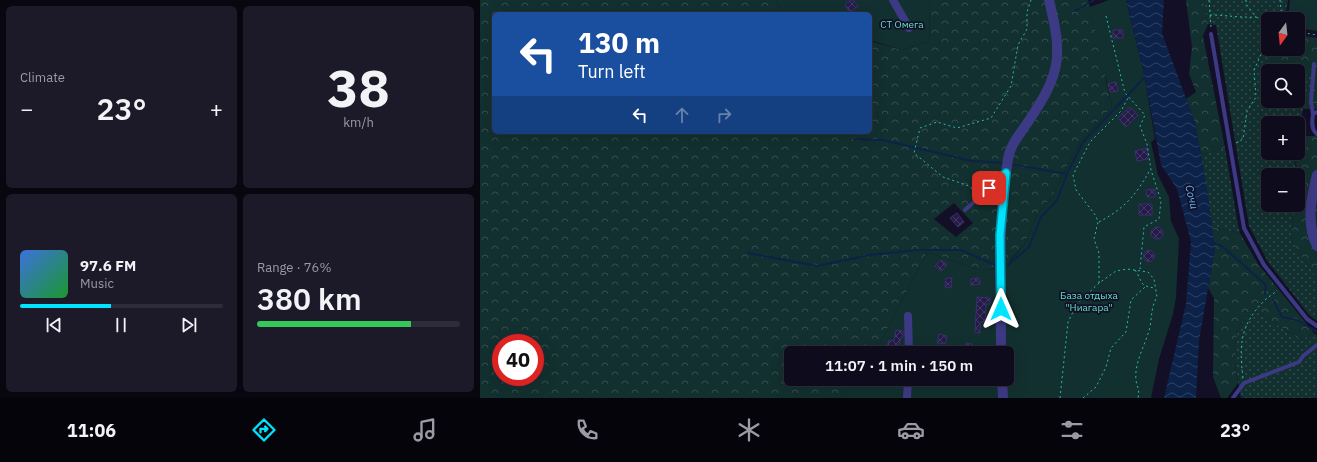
<!DOCTYPE html>
<meta charset="utf-8">
<style>
body{margin:0;font-family:"IBM Plex Sans",sans-serif;background:#1c1929;color:#f1f3f6;height:100vh;display:flex;flex-direction:column;font-size:15px;white-space:nowrap}
*{box-sizing:border-box;margin:0}
p{font-size:13px;color:#9b9ba3}
.icon{flex:none;width:22px;height:22px;fill:none;stroke:currentColor;stroke-width:2;stroke-linecap:round;stroke-linejoin:round}
.map{position:relative;flex:1;overflow:hidden}
.drawer{display:flex;flex-direction:column;gap:6px;padding:6px;background:#08060f;width:480px}
.drawer>*{flex:none}
.hud{position:absolute;left:12px;top:12px;width:380px;height:122px;border-radius:6px;box-shadow:0 4px 16px #0002,0 0 0 1px #2e2b3b;background:#1a4fa0;color:#fff;overflow:hidden}
.needle{width:26px;rotate:195deg}
.controls{position:absolute;left:781px;top:12px;display:grid;gap:8px}
.controls a{display:grid;place-items:center;width:44px;height:44px;border-radius:6px;background:#0e0b1c;box-shadow:0 4px 16px #0002,0 0 0 1px #2e2b3b;font-size:20px}
.speed{position:absolute;left:12px;top:334px;display:flex;gap:8px;font-size:20px;font-weight:700;text-align:center}
.speed>*{display:grid;place-content:center;width:52px;height:52px;border-radius:50%;background:#0e0b1c;box-shadow:0 4px 16px #0002,0 0 0 1px #2e2b3b;line-height:1}
.speed .limit{border:6px solid #d22;background:#fff;color:#111}
.pin{position:absolute;display:grid;place-items:center;width:34px;height:34px;color:#fff;margin:-17px;border-radius:8px;box-shadow:0 2px 6px #0006}
.me{position:absolute;width:44px;margin:-22px;rotate:0deg;stroke-linejoin:round;filter:drop-shadow(0 0 3px #0008)}
.turn{display:flex;align-items:center;gap:14px;height:84px;padding:0 20px;font-size:18px}
.turn .icon{width:52px;height:52px;stroke-width:2.5}
.turn b{display:block;font-size:28px;line-height:34px}
.lanes{display:flex;align-items:center;height:38px;padding:0 20px;background:#0003;justify-content:center;gap:20px;direction:ltr}
.lanes .off{opacity:.35}
.big{font-size:30px;font-weight:600;line-height:1.1}
.drawer .tile{flex:1;display:flex;flex-direction:column;justify-content:center;gap:6px;min-width:0;padding:0 14px;border-radius:6px;background:#1c1929}
.drawer .dial{align-items:center;gap:0}
.dial b{font-size:52px;line-height:1}
.song{display:flex;align-items:center;gap:12px}
.cover{width:48px;height:48px;border-radius:6px;background:linear-gradient(135deg,hsl(220 70% 55%),hsl(130 70% 35%))}
.played{height:4px;border-radius:2px;background:linear-gradient(90deg,#00e5ff 45%,#2e2b3b 45%)}
.keys{display:flex;justify-content:space-around;direction:ltr}
.heat{display:flex;justify-content:space-between;align-items:center;font-size:22px;direction:ltr}
.charge{height:6px;border-radius:3px;background:linear-gradient(90deg,#34c759 76%,#2e2b3b 0)}
.drawer .tiles{flex:1;display:grid;gap:6px;grid-template-columns:repeat(2,1fr)}
.trip{position:absolute;left:304px;top:346px;width:230px;height:40px;border-radius:6px;background:#0e0b1c;box-shadow:0 4px 16px #0002,0 0 0 1px #2e2b3b;font-weight:600;line-height:40px;text-align:center}
.tab-bar{display:flex;height:64px;justify-content:space-around;align-items:center;background:#06040b;color:#9b9ba3}
.tab-bar .icon{width:28px;height:28px}
.tab-bar .on{color:#00e5ff}
.tab-bar b{font-size:18px;color:#f1f3f6}
main{display:flex;flex:1;min-height:0}
.map>svg:first-child{display:block}
.grass{fill:url(#grass-dots)}
.forest{fill:url(#forest-crowns);fill-rule:evenodd}
.green{fill:#12302f}
.water{fill:url(#water-waves)}
.lines{fill:none;stroke-linecap:round;stroke-linejoin:round}
.stream{stroke:#0c2248;stroke-width:2}
.building{fill:url(#building-cross-hatch);stroke:#3b2d73}
.path{stroke:#2fb8b0;stroke-width:1;stroke-dasharray:2 3;stroke-linecap:butt}
.service{stroke:#3d3a85;stroke-width:4}
.minor{stroke:#3d3a85;stroke-width:8}
.tertiary{stroke:#3d3a85;stroke-width:10}
.route-casing{stroke:#0095a6;stroke-width:10}
.route{stroke:#00e5ff;stroke-width:7}
.labels{text-anchor:middle;dominant-baseline:central;stroke-width:3.5;stroke-linejoin:round;paint-order:stroke}
.park-label{font-size:10px;fill:#5fe0c0;stroke:#130f26}
.water-label{font-size:11px;font-style:italic;fill:#62b6ff;stroke:#130f26}
</style>
<main>
<section class="drawer">
<div class="tiles">
<div class="tile"><p>Climate</p>
<div class="heat"><a>−</a><b class="big">23°</b><a>+</a></div>
</div>
<div class="tile dial"><b>38</b><p>km/h</p></div>
<div class="tile">
<div class="song"><i class="cover"></i><div><b>97.6 FM</b><p>Music</p></div></div>
<div class="played"></div>
<div class="keys"><svg class="icon" aria-label="previous" viewBox="0 0 24 24"><path d="M18 5L8 12l10 7zM5 5v14"/></svg><svg class="icon" aria-label="pause" viewBox="0 0 24 24"><path d="M8 5v14M16 5v14"/></svg><svg class="icon" aria-label="next" viewBox="0 0 24 24"><path d="M6 5l10 7-10 7zM19 5v14"/></svg></div>
</div>
<div class="tile"><p>Range · 76%</p><b class="big">380 km</b><div class="charge"></div></div>
</div>
</section>
<div class="map">
<svg width="837" height="398" viewBox="0 0 837 398">
<defs>
<pattern id="grass-dots" width="8" height="8" patternUnits="userSpaceOnUse"><rect width="8" height="8" fill="#12302f"/><path d="M2 2h.1M6 6h.1" fill="none" stroke="#344d4e" stroke-width="1.8" stroke-linecap="round"/></pattern>
<pattern id="forest-crowns" width="20" height="18" patternUnits="userSpaceOnUse"><rect width="20" height="18" fill="#12302f"/><path d="M2 6a3 3 0 1 1 6 0M12 15a3 3 0 1 1 6 0" fill="none" stroke="#344d4e"/></pattern>
<pattern id="water-waves" width="16" height="10" patternUnits="userSpaceOnUse"><rect width="16" height="10" fill="#0c2248"/><path d="M0 5q4-4 8 0t8 0" fill="none" stroke="#2f4163"/></pattern>
<pattern id="building-cross-hatch" width="8" height="8" patternUnits="userSpaceOnUse"><rect width="8" height="8" fill="#241b47"/><path d="M0 0l8 8M0 8l8-8" fill="none" stroke="#433b63"/></pattern>
</defs>
<rect width="100%" height="100%" fill="#130f26"/>
<path class="grass" d="M723 0H808L805 19H788L789 49 784 80 790 109H823L818 136V123H788V153H813L818 180V175H788V205H815L811 241 837 278V321L830 316 788 262 769 226 736 25 728 24Z
M818 75H837V92L823 97 818 96Z
M745 148 758 225 760 233 732 227 721 155Z
M774 310 821 340 834 333 837 335V398H761L753 354 759 325Z"/>
<path class="forest" d="M0 0H296L303 14H14V132H390V41L422 50 450 41 449 0H608L610 7 616 5 626 82 632 107 600 141 571 198 558 213 545 244 530 260 527 353V270L497 269 447 252 395 353H311V379H379L360 398H0ZM474 203 493 223 476 237 454 219ZM21 343H55V377H21Z
M706 0H723L728 24 723 36 745 148 721 155 715 123 706 99 716 92 709 74 712 47Z
M818 35 837 38V75L818 76V71H812L808 69V71H788V98L784 80 789 49H818Z
M837 92V109H790L789 101H818V96L823 97Z
M818 136H837V278L811 241 815 205H818L819 176 813 153H818Z
M732 227 760 233 778 264 834 333 821 340 774 310 759 325 753 354 758 383 747 398H741L733 377 734 298 728 288 735 248Z"/>
<path class="green" d="M296 0H449L450 41 422 50 390 40V14H303Z
M629 0H646L664 74 675 139 671 142 678 175 689 197 691 221 699 239 696 298 693 314 679 359 671 398H360L379 379H527V353H395L447 252 497 269 527 270 530 261 545 244 558 213 571 198 600 141 632 107 610 7Z
M810 0H837V31L818 28V19H808Z"/>
<path class="water" d="M646 0H684L682 33 715 123 728 194 735 248 719 341 716 398H684L706 304 711 242 697 189 681 165 664 74Z"/>
<g class="lines">
<path class="stream" d="M595 11 614 0
M374 139 403 140 492 161 524 163
M531 164 587 174
M733 243 742 246 786 285 785 294
M268 253 337 266 390 255 438 250H481L515 265
M528 265 549 247 561 217 577 200 587 174 603 142 664 78
M793 300 802 317 817 320 837 332"/>
</g>
<path class="building" d="M371 0H373L378 6 370 12 365 5Z
M633 30H643V38H633Z
M636 82 638 91 630 92 628 84Z
M650 107 658 115 646 127 638 118Z
M667 148 668 159 657 161 655 151Z
M675 189V197H667L666 190Z
M659 204H672V215H659Z
M477 213 484 222 478 227 470 218Z
M671 233a6 6 0 1 1 12 0a6 6 0 1 1-12 0Z
M663.5 256a5.5 5.5 0 1 1 11 0a5.5 5.5 0 1 1-11 0Z
M461 260 467 265 461 271 455 266Z
M466 278H472L471 288 465 287Z
M499 278 500 284 491 285V279Z
M497 297 510 298V304H506L505 322H500V333L495 332Z
M416 330 423 331V337H421L417 351 407 347 409 340 414 341Z
M459 334 467 336 465 344 457 343Z
M486 343 492 344 491 353H485Z"/>
<g class="lines">
<path class="path" d="M729 0 731 27
M766 0V4L776 17 788 22
M800 0 802 19
M730 15C746 15 761 18 776 17
M626 16 645 93 665 115 660 126 667 144 671 170 681 201 679 219 664 227 660 269
M818 32 837 35
M756 143 763 139 767 111 776 97 774 70 782 52 785 34 788 30
M496 192 489 186 463 177 434 153 440 128 457 122 477 128 511 118 531 86 538 45 547 29V12L551 0
M619 222C645 208 656 195 670 170
M655 270C663 281 658 286 675 288
M619 283V253L614 239 618 222 616 216 596 190 593 175 610 142 641 111 648 98
M763 378C759 344 760 325 785 300 789 296 794 294 797 290
M580 398 588 322 597 304 619 283 636 271 647 269 668 272 674 279 677 297C671 307 672 316 670 327 666 344 654 362 656 380 657 388 660 389 658 398
M603 398 616 387 626 367 631 348 646 332 651 300 665 287"/>
<path class="service" d="M731 34 764 228 784 265 827 319 837 326
M837 112 833 114C832 121 831 130 837 134
M833 114 831 102 834 64
M485 210 523 176
M753 398 764 383 819 362 823 356 837 345"/>
<path class="minor" d="M413 0 429 28
M428 316 429 353
M427 398 428 379"/>
<path class="tertiary" d="M837 175C831 198 826 224 837 246
M521 353C521 289 517 223 528 159 530 145 540 134 548 122 581 73 583 57 569 0
M522 379 523 398"/>
</g>
<g class="lines">
<g class="route-casing">
<path id="route" d="M509 188 526 173 520 235 521 309"/>
</g>
<use href="#route" class="route"/>
</g>
<g class="labels">
<g class="park-label">
<text x="422" y="24">СТ Омега</text>
<text x="609" y="295">База отдыха<tspan x="609" dy="12">"Ниагара"</tspan></text>
</g>
<g class="water-label">
<text transform="translate(712 197) rotate(77)">Сочи</text>
</g>
</g>
</svg>
<div class="controls">
<a><svg class="needle" viewBox="-14 -14 28 28"><path d="M0-13l5 13h-10z" fill="#e53935"/><path d="M0 13l5-13h-10z" fill="#9b9ba3"/></svg></a>
<a><svg class="icon" aria-label="search" viewBox="0 0 24 24"><circle cx="10" cy="10" r="6"/><path d="M15 15l6 6"/></svg></a>
<a>+</a>
<a>−</a>
</div>
<div class="speed"><div class="limit">40</div></div>
<div class="pin" style="left:509px;top:188px;background:#d93025"><svg class="icon" aria-label="arrive" viewBox="0 0 24 24"><path d="M6 21V4h12l-3 4 3 4H6"/></svg></div>
<svg class="me" style="left:521px;top:309px" viewBox="-20 -20 40 40"><path d="M0-17L14 15 0 8-14 15z" fill="#00e5ff" stroke="#fff" stroke-width="4"/></svg>
<div class="trip">11:07 · 1 min · 150 m</div>
<div class="hud">
<div class="turn"><svg class="icon" aria-label="left" viewBox="0 0 24 24"><path d="M17 20v-9H6M10 6l-5 5 5 5"/></svg><div><b>130 m</b>Turn left</div></div>
<div class="lanes"><svg class="icon" aria-label="left" viewBox="0 0 24 24"><path d="M17 20v-9H6M10 6l-5 5 5 5"/></svg><svg class="icon off" aria-label="ahead" viewBox="0 0 24 24"><path d="M12 20V5M6 11l6-6 6 6"/></svg><svg class="icon off" aria-label="right" viewBox="0 0 24 24"><path d="M7 20v-9h11M14 6l5 5-5 5"/></svg></div>
</div>
</div>
</main>
<nav class="tab-bar">
<b>11:06</b>
<svg class="icon on" aria-label="directions" viewBox="0 0 24 24"><path d="M12 3l9 9-9 9-9-9zM9 14v-3h6M13 9l2 2-2 2"/></svg>
<svg class="icon" aria-label="music" viewBox="0 0 24 24"><path d="M9 18V5l10-2v13"/><circle cx="6" cy="18" r="3"/><circle cx="16" cy="16" r="3"/></svg>
<svg class="icon" aria-label="phone" viewBox="0 0 24 24"><path d="M5 4h4l2 5-3 2q2 4 5 5l2-3 5 2v4C11 20 4 13 5 4z"/></svg>
<svg class="icon" aria-label="climate" viewBox="0 0 24 24"><path d="M12 3v18M4 7l16 10M4 17L20 7"/></svg>
<svg class="icon" aria-label="car" viewBox="0 0 24 24"><path d="M5 17H2v-5l4-1 3-4h7l3 4 3 1v5h-3M9 17h6M6 11h13"/><circle cx="7" cy="17" r="2"/><circle cx="17" cy="17" r="2"/></svg>
<svg class="icon" aria-label="filters" viewBox="0 0 24 24"><path d="M4 7h16M4 17h16"/><circle cx="9" cy="7" r="2"/><circle cx="15" cy="17" r="2"/></svg>
<b>23°</b>
</nav>
